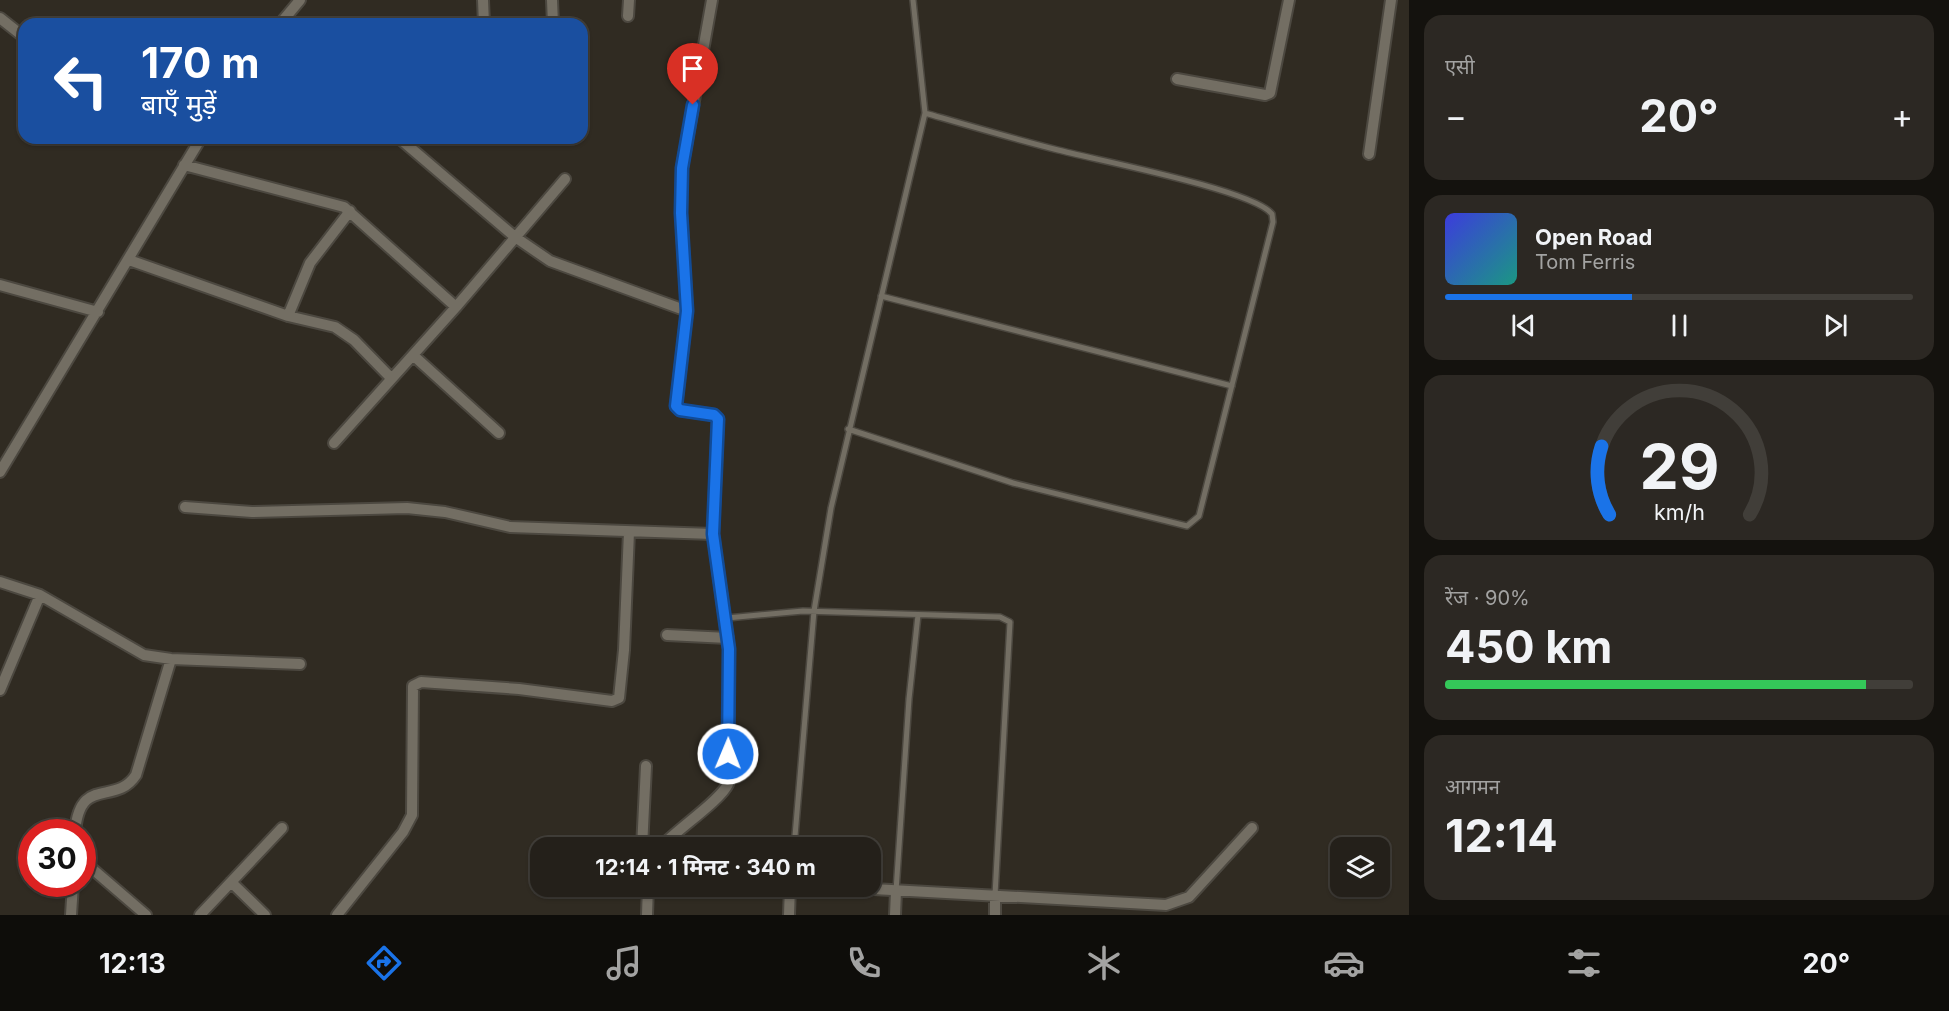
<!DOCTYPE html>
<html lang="hi">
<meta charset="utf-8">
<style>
body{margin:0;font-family:Inter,"Noto Sans Devanagari",sans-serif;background:#2c2823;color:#f1f3f6;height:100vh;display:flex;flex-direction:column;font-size:22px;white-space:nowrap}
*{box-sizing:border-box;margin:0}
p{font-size:20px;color:#a3a3a2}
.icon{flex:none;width:33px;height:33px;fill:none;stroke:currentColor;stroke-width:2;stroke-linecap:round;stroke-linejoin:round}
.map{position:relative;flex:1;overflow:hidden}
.sheet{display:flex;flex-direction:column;gap:15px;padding:15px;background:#14120e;width:540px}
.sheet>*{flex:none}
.guide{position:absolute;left:18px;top:18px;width:570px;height:126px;border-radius:18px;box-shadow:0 2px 4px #0004,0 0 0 2px #413e39;background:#1a4fa0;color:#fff;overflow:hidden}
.tools{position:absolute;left:1330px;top:837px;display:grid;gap:12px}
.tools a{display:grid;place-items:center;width:60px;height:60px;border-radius:12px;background:#24201a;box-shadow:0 2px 4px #0004,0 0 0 2px #413e39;font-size:30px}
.speed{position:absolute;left:18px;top:819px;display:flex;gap:12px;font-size:30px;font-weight:700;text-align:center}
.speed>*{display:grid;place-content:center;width:78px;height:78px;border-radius:50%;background:#24201a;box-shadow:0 2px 4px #0004,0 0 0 2px #413e39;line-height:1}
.speed .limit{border:9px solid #d22;background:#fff;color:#111}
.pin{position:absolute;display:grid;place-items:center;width:51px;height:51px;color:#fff;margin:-62px -26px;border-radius:50% 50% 50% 0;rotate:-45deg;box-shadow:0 0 6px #0007}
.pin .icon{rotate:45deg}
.me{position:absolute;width:66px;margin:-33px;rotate:1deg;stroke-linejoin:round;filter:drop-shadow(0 0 4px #0008)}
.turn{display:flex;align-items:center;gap:21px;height:126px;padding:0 24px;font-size:27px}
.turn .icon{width:78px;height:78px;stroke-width:2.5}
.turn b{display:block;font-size:42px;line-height:51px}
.big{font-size:45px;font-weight:700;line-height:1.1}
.sheet .tile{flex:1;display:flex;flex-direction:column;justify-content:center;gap:9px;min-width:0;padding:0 21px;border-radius:18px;background:#2c2823}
.sheet .dial{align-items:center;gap:0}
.dial svg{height:156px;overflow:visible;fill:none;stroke:#413e39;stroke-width:7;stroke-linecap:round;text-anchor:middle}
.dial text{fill:#f1f3f6;stroke:none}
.song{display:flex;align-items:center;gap:18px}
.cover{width:72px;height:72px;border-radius:9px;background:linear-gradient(135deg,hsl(240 70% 55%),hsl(170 70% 35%))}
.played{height:6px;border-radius:3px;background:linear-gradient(90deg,#1a73e8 40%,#413e39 40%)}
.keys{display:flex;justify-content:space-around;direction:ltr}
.heat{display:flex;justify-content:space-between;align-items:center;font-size:33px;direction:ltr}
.charge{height:9px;border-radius:4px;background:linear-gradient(90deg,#34c759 90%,#413e39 0)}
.trip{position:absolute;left:530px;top:837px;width:351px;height:60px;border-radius:18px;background:#24201a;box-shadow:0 2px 4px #0004,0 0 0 2px #413e39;font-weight:700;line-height:60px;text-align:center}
.menu{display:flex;height:96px;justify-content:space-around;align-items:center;background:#0e0d0a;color:#a3a3a2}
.menu .icon{width:42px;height:42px}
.menu .current{color:#1a73e8}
.menu b{font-size:27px;color:#f1f3f6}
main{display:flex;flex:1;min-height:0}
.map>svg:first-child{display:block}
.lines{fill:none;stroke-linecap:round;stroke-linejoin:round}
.service-casing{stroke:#4c4840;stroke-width:8}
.minor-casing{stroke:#4c4840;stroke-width:14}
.service{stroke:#736e63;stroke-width:5}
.minor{stroke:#736e63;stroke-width:10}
.route-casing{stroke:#114b97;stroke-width:15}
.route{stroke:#1a73e8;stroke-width:10}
</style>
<main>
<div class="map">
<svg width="1409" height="915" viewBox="0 0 1409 915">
<rect width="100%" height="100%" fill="#302b22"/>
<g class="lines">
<g class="service-casing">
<path id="service" d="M881 296 1232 386
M848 429 1013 483 1187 526 1199 516 1273 222 1272 214C1253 190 1096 160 1058 150 1014 139 970 126 925 113
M727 618 803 611 1000 617 1010 622 995 895
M794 848 814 611 831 508 925 113 913 0
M896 891 909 699 918 615"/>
</g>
<g class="minor-casing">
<path id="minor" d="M483 0 484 24
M552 0 553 24
M628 16 629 0
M0 18 24 37
M280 24 300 0
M1177 79 1265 95 1270 93 1289 0
M399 138 515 237 550 261 687 311
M1369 154 1391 0
M184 165 344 207 456 307
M129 260 288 316 335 327 354 340 391 378
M0 285 98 312
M288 316 310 263 350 211
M414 356 499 433
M334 443 456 307 565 179
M0 472 201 138
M185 507 252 512 407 508 445 512 510 527 713 534
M0 582 40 595 144 655 171 659 300 664
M667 635 728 638
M0 690 40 595
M75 832C80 774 115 807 136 775L171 659
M642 848 646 766
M660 848C676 830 720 801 728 784L729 649 713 534 718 419 714 415 680 410 676 406 687 311 681 213 682 168 712 0
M82 860 146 915
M231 882 265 915
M819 886 1166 905 1189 897 1252 828
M71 915 73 884
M200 915 282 828
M337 915 403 832 412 815 413 686 421 682 519 689 612 701 619 698 624 650 629 532
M647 915 648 886
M789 915 790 886
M895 915 896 891
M995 915V895"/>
</g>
<use href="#service" class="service"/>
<use href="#minor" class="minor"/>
</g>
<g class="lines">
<g class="route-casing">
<path id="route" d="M693 105 682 168 681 213 687 311 676 406 680 410 714 415 718 419 713 534 729 649 728 754"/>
</g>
<use href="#route" class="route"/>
</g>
</svg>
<div class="tools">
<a><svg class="icon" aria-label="layers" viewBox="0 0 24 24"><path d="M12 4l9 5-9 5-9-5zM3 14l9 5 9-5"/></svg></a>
</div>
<div class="speed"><div class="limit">30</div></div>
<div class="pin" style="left:693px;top:105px;background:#d93025"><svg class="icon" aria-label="arrive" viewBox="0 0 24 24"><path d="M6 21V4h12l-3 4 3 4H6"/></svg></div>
<svg class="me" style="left:728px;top:754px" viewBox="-20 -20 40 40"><circle r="17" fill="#1a73e8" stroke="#fff" stroke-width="3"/><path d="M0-11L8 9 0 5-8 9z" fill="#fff"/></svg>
<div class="trip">12:14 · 1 मिनट · 340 m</div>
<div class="guide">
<div class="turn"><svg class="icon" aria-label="left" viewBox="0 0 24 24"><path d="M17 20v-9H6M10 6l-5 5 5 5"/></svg><div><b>170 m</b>बाएँ मुड़ें</div></div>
</div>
</div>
<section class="sheet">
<div class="tile"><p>एसी</p>
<div class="heat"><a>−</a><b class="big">20°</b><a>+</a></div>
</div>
<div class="tile">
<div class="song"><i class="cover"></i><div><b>Open Road</b><p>Tom Ferris</p></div></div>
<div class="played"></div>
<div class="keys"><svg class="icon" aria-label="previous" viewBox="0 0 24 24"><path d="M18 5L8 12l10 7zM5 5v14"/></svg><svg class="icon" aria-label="pause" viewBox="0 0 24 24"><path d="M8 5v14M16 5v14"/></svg><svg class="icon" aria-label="next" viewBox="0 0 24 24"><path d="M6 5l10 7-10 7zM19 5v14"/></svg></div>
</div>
<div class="tile dial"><svg viewBox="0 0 100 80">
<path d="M14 69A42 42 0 1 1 86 69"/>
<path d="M14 69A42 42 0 0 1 10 34" stroke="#1a73e8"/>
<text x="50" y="56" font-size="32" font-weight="700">29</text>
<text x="50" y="72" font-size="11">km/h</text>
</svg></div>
<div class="tile"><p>रेंज · 90%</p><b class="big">450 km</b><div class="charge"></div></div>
<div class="tile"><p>आगमन</p><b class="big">12:14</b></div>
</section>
</main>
<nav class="menu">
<b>12:13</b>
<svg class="icon current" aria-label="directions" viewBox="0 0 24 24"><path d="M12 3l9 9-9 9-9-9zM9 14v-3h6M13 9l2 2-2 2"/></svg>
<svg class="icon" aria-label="music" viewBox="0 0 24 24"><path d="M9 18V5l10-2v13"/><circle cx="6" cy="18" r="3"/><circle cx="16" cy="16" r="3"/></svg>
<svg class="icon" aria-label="phone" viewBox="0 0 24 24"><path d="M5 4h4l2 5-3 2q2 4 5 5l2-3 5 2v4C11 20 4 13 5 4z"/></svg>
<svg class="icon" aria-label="climate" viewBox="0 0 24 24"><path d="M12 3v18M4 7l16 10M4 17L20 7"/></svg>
<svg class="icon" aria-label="car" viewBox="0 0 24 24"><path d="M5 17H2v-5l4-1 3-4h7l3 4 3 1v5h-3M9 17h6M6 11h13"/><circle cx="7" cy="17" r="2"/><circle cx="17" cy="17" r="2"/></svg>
<svg class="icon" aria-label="filters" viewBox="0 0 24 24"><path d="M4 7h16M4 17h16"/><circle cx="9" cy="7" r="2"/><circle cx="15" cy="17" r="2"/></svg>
<b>20°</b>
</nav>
